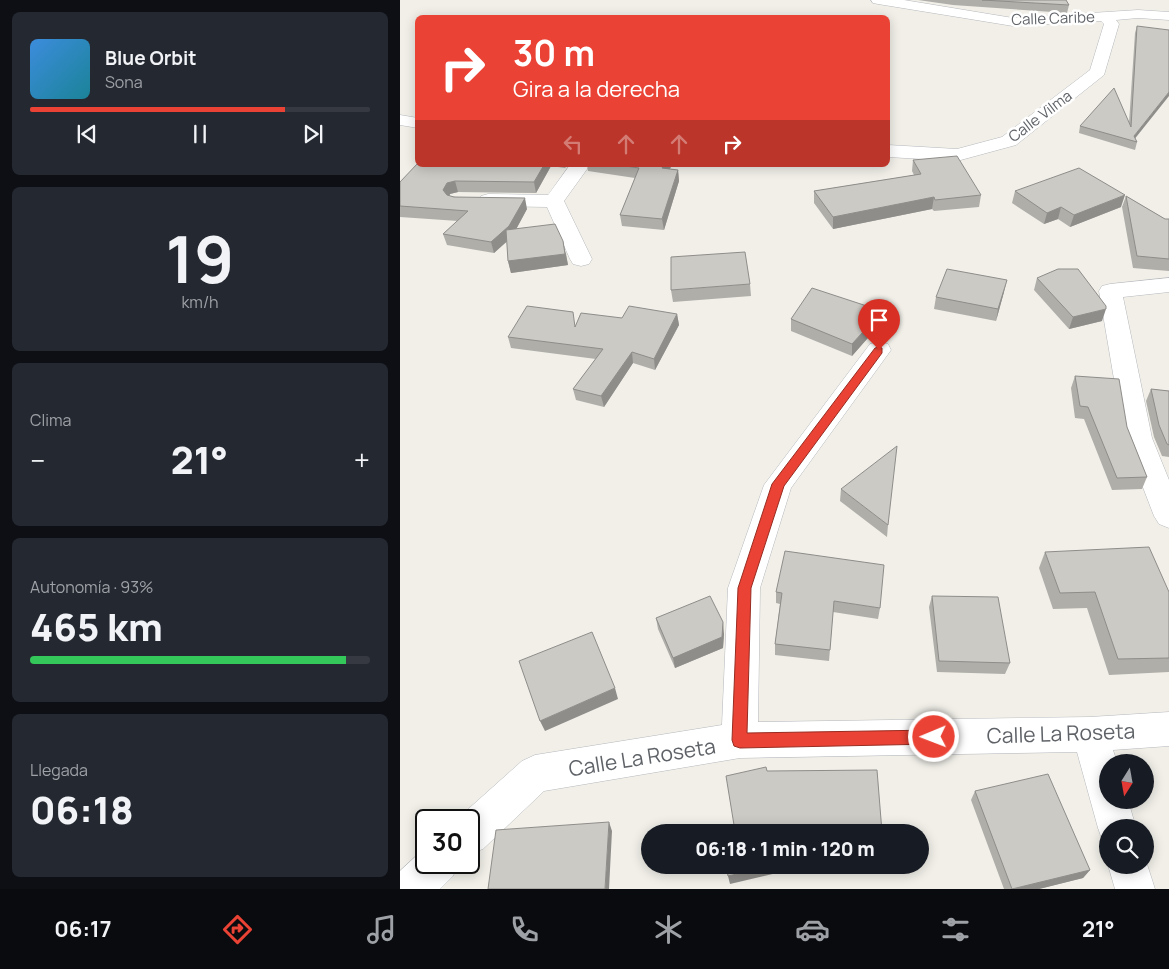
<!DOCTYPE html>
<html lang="es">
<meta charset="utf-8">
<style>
body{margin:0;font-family:Manrope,sans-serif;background:#242831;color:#f1f3f6;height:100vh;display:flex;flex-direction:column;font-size:19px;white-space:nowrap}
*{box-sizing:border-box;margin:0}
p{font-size:16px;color:#9ea1a6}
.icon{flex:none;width:28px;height:28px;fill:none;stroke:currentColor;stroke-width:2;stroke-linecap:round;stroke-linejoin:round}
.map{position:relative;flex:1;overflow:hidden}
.panel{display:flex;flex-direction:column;gap:12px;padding:12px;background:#0d0f14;width:400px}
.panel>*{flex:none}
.hud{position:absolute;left:15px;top:15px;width:475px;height:152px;border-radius:8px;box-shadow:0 2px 12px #0003;background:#ea4335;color:#fff;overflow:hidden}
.needle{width:32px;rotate:191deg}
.tools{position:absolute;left:699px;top:754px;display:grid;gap:10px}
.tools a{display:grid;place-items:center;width:55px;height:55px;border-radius:50%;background:#171b24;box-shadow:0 2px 12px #0003;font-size:25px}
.speed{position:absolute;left:15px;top:809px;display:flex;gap:10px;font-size:25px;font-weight:700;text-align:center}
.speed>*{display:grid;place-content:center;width:65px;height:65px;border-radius:50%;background:#171b24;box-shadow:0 2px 12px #0003;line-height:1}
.speed .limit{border:2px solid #111;border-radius:8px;background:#fff;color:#111}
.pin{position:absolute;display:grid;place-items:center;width:42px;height:42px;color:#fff;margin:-51px -21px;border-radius:50% 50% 50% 0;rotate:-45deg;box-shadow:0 0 5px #0007}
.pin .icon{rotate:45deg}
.me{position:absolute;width:55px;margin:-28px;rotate:269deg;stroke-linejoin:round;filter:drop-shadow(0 0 4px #0008)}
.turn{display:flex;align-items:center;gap:18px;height:105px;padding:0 15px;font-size:22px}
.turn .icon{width:65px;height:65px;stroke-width:2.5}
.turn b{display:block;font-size:35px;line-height:42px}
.lanes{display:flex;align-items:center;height:48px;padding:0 15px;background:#0003;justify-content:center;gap:25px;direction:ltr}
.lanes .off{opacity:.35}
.big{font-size:38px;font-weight:800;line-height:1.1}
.panel .card{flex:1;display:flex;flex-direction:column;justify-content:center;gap:8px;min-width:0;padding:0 18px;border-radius:8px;background:#242831}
.panel .dial{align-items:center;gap:0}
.dial b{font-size:65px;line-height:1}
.song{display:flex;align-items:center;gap:15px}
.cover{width:60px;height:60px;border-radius:8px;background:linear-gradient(135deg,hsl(210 70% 55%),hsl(190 70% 35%))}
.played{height:5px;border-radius:2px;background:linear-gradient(90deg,#ea4335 75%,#363941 75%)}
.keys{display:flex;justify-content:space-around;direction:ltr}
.heat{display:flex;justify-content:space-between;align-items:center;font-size:28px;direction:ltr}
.charge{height:8px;border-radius:4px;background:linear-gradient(90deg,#34c759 93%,#363941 0)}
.trip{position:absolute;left:241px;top:824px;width:288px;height:50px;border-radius:25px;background:#171b24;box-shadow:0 2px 12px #0003;font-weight:800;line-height:50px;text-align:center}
.dock{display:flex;height:80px;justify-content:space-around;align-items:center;background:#090b0e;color:#9ea1a6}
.dock .icon{width:35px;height:35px}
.dock .on{color:#ea4335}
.dock b{font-size:22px;color:#f1f3f6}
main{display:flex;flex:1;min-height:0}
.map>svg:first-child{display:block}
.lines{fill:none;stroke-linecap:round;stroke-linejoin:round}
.minor-casing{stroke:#b5b8bc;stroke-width:1}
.minor{fill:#fff;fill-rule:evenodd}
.wall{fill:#afaea9}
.shaded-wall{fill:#8f8d8a}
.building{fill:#cccac5;stroke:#8f8d8a}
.route{fill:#ea4335;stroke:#982c22}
.labels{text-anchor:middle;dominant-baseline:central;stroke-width:5;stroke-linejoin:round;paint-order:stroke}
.far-street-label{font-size:15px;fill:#5f6368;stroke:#fff}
.near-street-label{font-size:21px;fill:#5f6368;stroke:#fff}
</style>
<main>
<section class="panel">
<div class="card">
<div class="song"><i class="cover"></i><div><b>Blue Orbit</b><p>Sona</p></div></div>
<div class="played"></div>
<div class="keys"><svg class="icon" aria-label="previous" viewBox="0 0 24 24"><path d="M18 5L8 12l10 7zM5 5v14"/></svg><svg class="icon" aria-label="pause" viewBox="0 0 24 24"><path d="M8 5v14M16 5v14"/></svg><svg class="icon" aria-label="next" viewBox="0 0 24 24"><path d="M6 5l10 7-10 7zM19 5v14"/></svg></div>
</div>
<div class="card dial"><b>19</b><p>km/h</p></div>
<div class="card"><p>Clima</p>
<div class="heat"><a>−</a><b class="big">21°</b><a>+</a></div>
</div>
<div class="card"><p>Autonomía · 93%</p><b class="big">465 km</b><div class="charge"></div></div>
<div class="card"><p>Llegada</p><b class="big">06:18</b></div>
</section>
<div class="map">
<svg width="769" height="889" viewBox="0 0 769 889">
<rect width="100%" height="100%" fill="#f1efe8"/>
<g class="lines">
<g class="minor-casing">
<path id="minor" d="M471 0H504L613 18 738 10 769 12V20L738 18 716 20 719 24 704 75 616 145 557 161 488 157V145L557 149 602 137 690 70 704 24 701 21 613 26 478 4 473 3Z
M0 115 18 118V128L0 125Z
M170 165H190L164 201 192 259 189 264 181 266 173 264 170 259 147 207 88 206 81 204 78 200 81 196 88 194 148 195Z
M769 278V292L723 297 752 438 769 480V528L759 524 754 516 724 438 699 291 702 286 710 284Z
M479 342 488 344 491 350 391 488 360 588 358 722 690 717 769 712V746L713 750 717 762H708V800H728L736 828H708V844L703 842 698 828 677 752 340 758 144 791 83 849 69 854V820H56L122 761 135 755 322 725 328 588 364 485 470 344Z
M26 847V862H59L53 876 40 889H0V871Z
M745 858 755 889H715L708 865H745Z"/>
</g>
<use href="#minor" class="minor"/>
</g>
<path class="wall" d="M518 0H666L669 5 667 13 553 5Z
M737 26 735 138 737 142 735 150 679 133 680 126 729 123 735 33Z
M513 160 581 195 579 207 534 211 532 209 433 229 414 203V191L514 175 512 171Z
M18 165H168L165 168 151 166 136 193 58 192 50 194V196L127 209 116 229 166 253 168 265 111 273 108 261 107 241 94 253 47 245 43 234 58 221 0 217V182Z
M187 165H272L270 169 278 170 279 181 264 230 222 226 220 215 235 178 188 171Z
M615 191 721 207 670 227 658 219 644 224 612 203Z
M726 196 765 219H769V271L733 268 722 207Z
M637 278 702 321 669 329 634 290Z
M350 284 351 296 273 302 271 290Z
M604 292 596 321 534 309 536 297Z
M277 314 279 325 255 370 233 363 204 407 176 400 173 389 196 359 111 348 108 337 222 318Z
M391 319 481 323 452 356 391 331Z
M675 376 727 427 747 477 742 489 712 490 684 419 675 418 671 388Z
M751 389 769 391V457L762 456 754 437 746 401Z
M441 489 488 525 487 537 440 501Z
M645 552 769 592V672L709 675 687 608 653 609 639 568Z
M376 592 480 608 478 619 433 612 429 661 375 655V644L380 604 376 603Z
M532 596 610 663 605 674 537 672 529 607Z
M256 618 324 634 323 648 275 668 258 629Z
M575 791 690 870 683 878 639 889H604L571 800Z"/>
<path class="shaded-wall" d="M769 92V96L733 141 734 136Z
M144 165H151V166L136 193 134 182Z
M264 165H272L263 179 262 168Z
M278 170 279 181 264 230 262 219Z
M55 181 58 192 50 194 46 201 43 190 47 183Z
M725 195 721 207 670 227 674 215Z
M534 197 532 209 433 229V217Z
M125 198 127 209 112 237 94 253 91 242Z
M661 207 658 219 644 224 647 213Z
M163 241 168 265 111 273 108 261Z
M607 280 604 292 596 321 598 309Z
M706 309 702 321 669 329 673 317Z
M482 311 481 323 452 356V344Z
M277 314 279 325 255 370 254 359Z
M232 352 233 363 204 407 201 396Z
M323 622 324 634 323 648 275 668 273 658Z
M215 688 218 699 145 731 140 721Z
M209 822 212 831 209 889H205Z
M376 865H411L330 884 328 876Z
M690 870 683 878 639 889H612Z"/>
<path class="building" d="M582 0H666L669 5Z
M124 16 143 18H122Z
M182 16 206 18H180Z
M737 26 769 30V92L734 136 737 142 680 126 714 88 731 127Z
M557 156 581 195 535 200 534 197 433 217 414 191 521 174 513 160Z
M18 163V165H144L134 182 55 181 47 183 43 190 47 195 54 197 125 198 109 226 91 242 43 234 68 211 0 206V182Z
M219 165H264L262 168 278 170 262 219 220 215 239 168Z
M679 168 725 195 674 215 661 207 647 213 615 191Z
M726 196 765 219H769V259L737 256Z
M155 224 163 241 165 254 108 261 106 230Z
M345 252 350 284 271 290V257Z
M547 269 607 280 598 309 536 297Z
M658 269H678L706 306V309L673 317 637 278Z
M412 288 482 311 452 344 391 319Z
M127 306 173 312 175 327 181 313 222 318 229 306 277 314 254 359 232 352 201 396 173 389 203 349 108 337Z
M675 376 719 379 727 427 747 477 717 478 688 407 680 406Z
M751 389 769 391V445L767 444 759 425Z
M497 446 488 525 441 489Z
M749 547 769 592V658L718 659 695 592 660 593 645 552Z
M385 551 484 565 480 608 434 601 430 650 375 644 382 593 376 592Z
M310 596 323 622 322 637 273 658 256 618Z
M532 596 598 597 610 663 539 661Z
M192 632 215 688 140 721 119 661Z
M366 767 367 771 477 770 482 832H321L320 828 334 825 326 776Z
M648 774 690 870 612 889 575 791Z
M209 822 205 889H88L96 830Z
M326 865H376L328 876Z"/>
<path class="route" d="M479 347 482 348V353L384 486 351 588 347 733 534 730 540 732 542 737 540 742 534 744 340 748 334 746 332 740 338 588 372 484 475 348Z"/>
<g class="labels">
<g class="far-street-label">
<text transform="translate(653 18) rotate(-2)">Calle Caribe</text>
<text transform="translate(640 116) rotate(-37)">Calle Vilma</text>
</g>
<g class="near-street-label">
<text transform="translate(661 733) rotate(-2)">Calle La Roseta</text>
<text transform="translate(242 757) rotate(-9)">Calle La Roseta</text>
</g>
</g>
</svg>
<div class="tools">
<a><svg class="needle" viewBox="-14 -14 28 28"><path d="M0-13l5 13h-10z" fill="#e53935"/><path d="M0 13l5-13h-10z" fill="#9ea1a6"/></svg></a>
<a><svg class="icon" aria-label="search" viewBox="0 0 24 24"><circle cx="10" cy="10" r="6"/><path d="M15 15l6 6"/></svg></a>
</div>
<div class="speed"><div class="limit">30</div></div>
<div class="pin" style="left:479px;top:350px;background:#d93025"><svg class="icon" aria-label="arrive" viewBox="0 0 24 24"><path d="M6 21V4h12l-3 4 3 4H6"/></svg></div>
<svg class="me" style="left:534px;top:737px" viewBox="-20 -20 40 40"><circle r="17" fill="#ea4335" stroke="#fff" stroke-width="3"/><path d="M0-11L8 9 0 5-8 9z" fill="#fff"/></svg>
<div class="trip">06:18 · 1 min · 120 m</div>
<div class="hud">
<div class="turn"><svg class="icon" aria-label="right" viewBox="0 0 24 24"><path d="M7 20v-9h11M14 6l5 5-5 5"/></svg><div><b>30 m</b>Gira a la derecha</div></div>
<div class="lanes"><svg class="icon off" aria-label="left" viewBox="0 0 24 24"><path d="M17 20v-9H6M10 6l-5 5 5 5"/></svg><svg class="icon off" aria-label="ahead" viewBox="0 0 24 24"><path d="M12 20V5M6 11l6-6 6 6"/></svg><svg class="icon off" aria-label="ahead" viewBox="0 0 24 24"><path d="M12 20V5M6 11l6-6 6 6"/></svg><svg class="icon" aria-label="right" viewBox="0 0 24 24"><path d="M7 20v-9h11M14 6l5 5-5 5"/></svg></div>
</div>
</div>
</main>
<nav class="dock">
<b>06:17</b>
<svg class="icon on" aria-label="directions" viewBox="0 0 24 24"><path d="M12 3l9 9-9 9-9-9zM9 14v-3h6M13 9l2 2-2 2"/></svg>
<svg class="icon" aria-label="music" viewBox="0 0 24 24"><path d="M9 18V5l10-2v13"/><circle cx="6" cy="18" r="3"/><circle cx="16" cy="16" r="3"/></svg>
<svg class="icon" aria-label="phone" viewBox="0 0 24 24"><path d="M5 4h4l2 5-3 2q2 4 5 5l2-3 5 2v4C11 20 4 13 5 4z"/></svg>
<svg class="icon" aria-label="climate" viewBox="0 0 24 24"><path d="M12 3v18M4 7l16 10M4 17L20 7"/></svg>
<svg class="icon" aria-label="car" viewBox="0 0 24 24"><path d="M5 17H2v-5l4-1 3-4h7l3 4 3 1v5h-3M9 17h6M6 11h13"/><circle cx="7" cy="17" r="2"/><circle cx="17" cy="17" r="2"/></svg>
<svg class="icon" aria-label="filters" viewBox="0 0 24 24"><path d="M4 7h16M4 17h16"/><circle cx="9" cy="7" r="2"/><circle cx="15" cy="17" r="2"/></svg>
<b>21°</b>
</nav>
